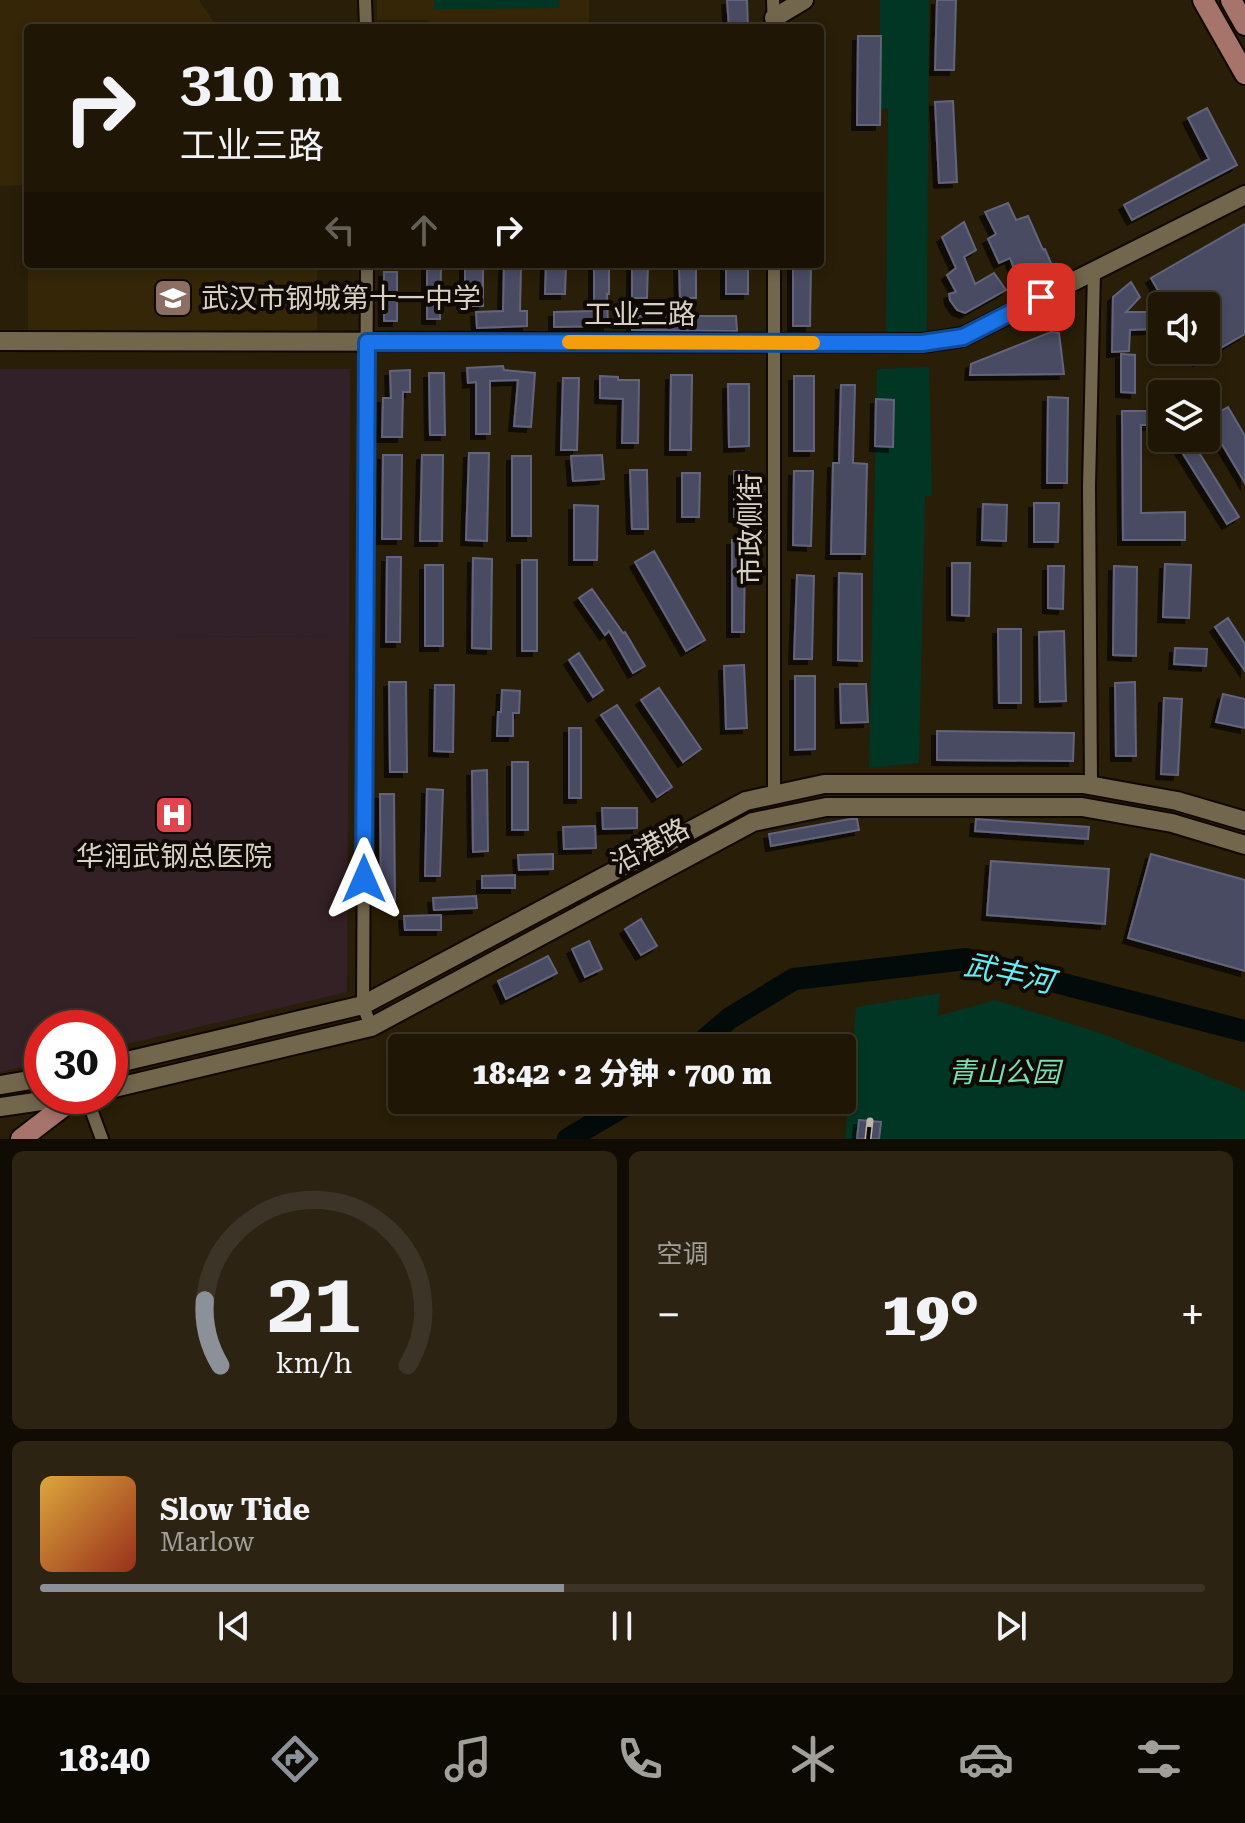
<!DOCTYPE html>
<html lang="zh">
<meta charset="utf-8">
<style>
body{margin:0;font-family:"Roboto Serif","Noto Sans SC",serif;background:#2c2313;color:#f1f3f6;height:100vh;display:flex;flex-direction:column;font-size:30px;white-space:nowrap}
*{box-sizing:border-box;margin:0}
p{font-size:26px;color:#a19f9a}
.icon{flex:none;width:44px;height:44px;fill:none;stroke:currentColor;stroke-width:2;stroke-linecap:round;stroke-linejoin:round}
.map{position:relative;height:1139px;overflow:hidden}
.panel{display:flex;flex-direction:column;gap:12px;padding:12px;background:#110c03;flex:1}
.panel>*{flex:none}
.banner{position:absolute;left:24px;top:24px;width:800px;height:244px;border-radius:8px;box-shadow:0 4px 12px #0003,0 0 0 2px #3c3527;background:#1f1605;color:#f1f3f6;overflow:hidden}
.controls{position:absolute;left:1148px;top:292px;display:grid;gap:16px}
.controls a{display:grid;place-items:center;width:72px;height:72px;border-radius:8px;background:#1f1605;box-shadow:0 4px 12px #0003,0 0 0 2px #3c3527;font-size:40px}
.speed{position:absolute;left:24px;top:1010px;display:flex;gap:16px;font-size:40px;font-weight:700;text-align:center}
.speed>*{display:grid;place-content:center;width:104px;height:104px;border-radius:50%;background:#1f1605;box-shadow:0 4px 12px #0003,0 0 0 2px #3c3527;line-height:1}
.speed .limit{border:12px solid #d22;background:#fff;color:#111}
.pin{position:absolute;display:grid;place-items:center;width:68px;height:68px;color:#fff;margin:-34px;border-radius:16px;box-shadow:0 4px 12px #0006}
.me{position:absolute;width:88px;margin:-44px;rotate:0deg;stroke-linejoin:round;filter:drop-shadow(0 0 6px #0008)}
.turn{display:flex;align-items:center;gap:28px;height:168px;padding:0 24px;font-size:36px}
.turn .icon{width:104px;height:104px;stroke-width:2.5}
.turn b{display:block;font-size:56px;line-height:68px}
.lanes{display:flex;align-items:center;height:76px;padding:0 24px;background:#0003;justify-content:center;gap:40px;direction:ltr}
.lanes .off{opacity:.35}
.big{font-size:60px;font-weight:800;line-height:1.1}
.panel .widget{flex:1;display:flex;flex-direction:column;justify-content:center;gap:12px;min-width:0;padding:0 28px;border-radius:12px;background:#2c2313}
.panel .dial{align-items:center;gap:0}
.dial svg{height:208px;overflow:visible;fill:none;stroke:#3c3527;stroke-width:7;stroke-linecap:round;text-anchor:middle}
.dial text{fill:#f1f3f6;stroke:none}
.song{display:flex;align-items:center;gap:24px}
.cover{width:96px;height:96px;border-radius:12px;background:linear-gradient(135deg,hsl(40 70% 55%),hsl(10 70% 35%))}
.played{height:8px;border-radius:4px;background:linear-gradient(90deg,#8c9099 45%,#3c3527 45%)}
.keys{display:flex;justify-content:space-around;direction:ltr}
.heat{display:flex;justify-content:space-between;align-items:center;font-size:44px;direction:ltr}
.panel .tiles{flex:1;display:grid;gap:12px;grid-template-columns:1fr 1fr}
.widget:last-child{grid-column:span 2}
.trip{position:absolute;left:388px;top:1034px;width:468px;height:80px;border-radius:8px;background:#1f1605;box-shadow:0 4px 12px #0003,0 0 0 2px #3c3527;font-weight:800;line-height:80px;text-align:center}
.tab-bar{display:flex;height:128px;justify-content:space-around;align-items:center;background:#0c0902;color:#a19f9a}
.tab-bar .icon{width:56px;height:56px}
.tab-bar .selected{color:#8c9099}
.tab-bar b{font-size:36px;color:#f1f3f6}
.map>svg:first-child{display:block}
.built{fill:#342607}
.industrial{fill:#332129}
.medical{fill:#342126}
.green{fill:#023624}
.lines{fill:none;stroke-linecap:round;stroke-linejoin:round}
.river{stroke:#020a0a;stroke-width:22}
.building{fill:#494b63;stroke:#62647d;stroke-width:2;filter:url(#shadow)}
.street-casing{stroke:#110800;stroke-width:16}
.secondary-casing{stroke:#110800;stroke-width:22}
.primary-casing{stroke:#110800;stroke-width:24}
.street{stroke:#72664d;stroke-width:12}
.secondary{stroke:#72664d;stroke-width:18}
.primary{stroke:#a7746b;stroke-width:20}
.rail-casing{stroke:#beb6a8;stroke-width:7}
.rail{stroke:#0e0902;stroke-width:4;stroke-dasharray:12;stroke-linecap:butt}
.route-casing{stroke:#114b97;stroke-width:20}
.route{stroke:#1a73e8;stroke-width:14}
.slow{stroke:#f59e0b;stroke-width:14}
.labels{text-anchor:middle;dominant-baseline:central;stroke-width:8;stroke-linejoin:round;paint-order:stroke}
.poi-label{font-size:28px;fill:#d7d0c3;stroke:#0e0902;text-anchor:start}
.street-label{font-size:28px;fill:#d7d0c3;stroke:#0e0902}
.park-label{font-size:28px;font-style:italic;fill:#78e0b3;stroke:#0e0902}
.water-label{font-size:30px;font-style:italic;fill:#66ecf5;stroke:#0e0902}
</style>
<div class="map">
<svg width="1245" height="1139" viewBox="0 0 1245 1139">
<defs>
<filter id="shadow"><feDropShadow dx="-5" dy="5" stdDeviation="0" flood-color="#0009"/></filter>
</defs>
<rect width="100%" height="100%" fill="#291e07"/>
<path class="built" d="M0 0H199L218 28H28V185L0 186Z
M377 0H589V28H428V20H377Z
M28 264H317V333L28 332Z"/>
<path class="industrial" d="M0 369H350L349 636 0 638Z"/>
<path class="medical" d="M349 636 347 992 110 1048V1028H42V1063L0 1072V638Z"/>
<path class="green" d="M434 0H559V8L434 9Z
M880 0H929L927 333 886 335 888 108 880 110Z
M929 367 932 495 925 497 919 763 869 768 877 369Z
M940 993 938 1016 995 1000 1100 1033 1245 1091V1139H845L856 1007Z"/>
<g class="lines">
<path class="river" d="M695 1048 730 1018 794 979 966 959 1245 1031
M568 1139 634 1100"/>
</g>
<path class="building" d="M727 0H747L748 28H729Z
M937 0H956L954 70H935Z
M858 36H881L880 125H857Z
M953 101 957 182 939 183 935 102Z
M1207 108 1237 165 1132 220 1124 205 1209 159 1188 118Z
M1008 203 1016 220 1028 216 1043 250 1045 249 1053 268 1019 282 1010 258 999 263 988 239 996 234 985 212Z
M964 222 976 250 964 257 975 284 994 273 1006 290 965 313 957 310 950 300 949 294 956 292 947 275 956 268 942 237Z
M1245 224V334L1198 361 1192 350H1206V306H1167L1151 278Z
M427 264H441L440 319H427Z
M465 264H483V306H465Z
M504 264H521L520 311H527V326L477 328 476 312 503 311Z
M546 264H566L565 294H545Z
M594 264H609V294H607L608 326 554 327V312L594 311Z
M632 264H648L647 298H632Z
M679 264H696V298H680Z
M726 264H748V294H726Z
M793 264H811L810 326H793Z
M384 272H397V321H384Z
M1131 282 1140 297 1126 312H1155V329L1130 330 1129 351 1112 352 1113 297Z
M632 316H736L737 331 632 330Z
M1051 332 1059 333 1064 374 970 375 971 364Z
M1121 354 1135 355V393L1121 392Z
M503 366 504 370 535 373 531 427 514 426 518 380 490 381V434H476V382L468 383 467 368Z
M410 370V392H403L402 437H382L383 398H391L390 371Z
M429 373H444L445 435H430Z
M671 375H692L691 450H670Z
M600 376 618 377V380H639L638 443H622L623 399 600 398Z
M794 376H814V451H794Z
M563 378H579L577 450H561Z
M728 384H749V446L729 447Z
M841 385H855L853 463 867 464 865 554H831L833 463H839Z
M1048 397 1068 398 1067 483H1047Z
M876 399 894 400 893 447 875 446Z
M1228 407 1245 436V483L1207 419Z
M1122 411H1150V425H1141V513L1185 512V540H1123Z
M1173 438H1190L1239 517 1227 524Z
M469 453H489L487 541 466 540Z
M383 455H402L401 539H382Z
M422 455H443L442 541H420Z
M602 455 604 479 573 481 571 456Z
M512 456H531V536H512Z
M630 470H647L648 529H632Z
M734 471H749V517H734Z
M794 471H813L811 546 793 545Z
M682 473H700L699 517H682Z
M1034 503H1059L1058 542H1034Z
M983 504 1007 505 1006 541 982 540Z
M574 505 598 506 597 560H574Z
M732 540H745L744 632H732Z
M654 551 705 640 686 651 635 562Z
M387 557H401L400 642H386Z
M473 558 492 559 491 649 472 648Z
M522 560H537V651H522Z
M952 563H970L969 616 952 615Z
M1165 564 1191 565 1189 618 1163 617Z
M425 565H443V646H425Z
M1048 566H1064L1063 609 1048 608Z
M1114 566 1137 567 1136 656 1113 655Z
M839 573 862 574V661L838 660Z
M797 575 814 576 812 659H794Z
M592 589 623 633 625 632 645 666 633 673 609 631 605 635 579 598Z
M1228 618 1245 644V671L1215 627Z
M998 629H1021V703H999Z
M1064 631 1066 701 1040 702 1039 632Z
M1175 648 1207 649 1206 666 1174 664Z
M579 653 603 690 593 697 569 660Z
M744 665 747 728 726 729 724 666Z
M795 676H815V749L795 750Z
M389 682H406L407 772H390Z
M1135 682 1136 756H1116L1115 683Z
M840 684H866L868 722 841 723Z
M435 685H454L453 752 434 751Z
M659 688 701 749 683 762 641 700Z
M502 690 520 691 519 713H513V736H497L498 712H501Z
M1223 694 1245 699V728L1216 722Z
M1164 698 1182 699 1178 775 1161 774Z
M617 705 672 787 657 797 601 715Z
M569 728H581V798H569Z
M937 731 1074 733 1073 761 937 760Z
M512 762H528V830H512Z
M487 770 488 851 473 852 472 771Z
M427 789 443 790 440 876H425Z
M380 794H394L395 900H381Z
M602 808H637V828L603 829Z
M850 819H857L859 830 771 846 769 834Z
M976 819 1089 827 1088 839 975 831Z
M595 826 596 848 564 849 563 827Z
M553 854V869L519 870 518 855Z
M1151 854 1245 880V971L1128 938Z
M991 861 1109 869 1105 924 987 915Z
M515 875V888H482V876Z
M476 896 477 908 434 910 433 898Z
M441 915V930H405L404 916Z
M641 919 657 946 641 955 625 929Z
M589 941 602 969 585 977 572 949Z
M548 956 557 973 506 999 498 981Z
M859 1120 881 1122 879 1139H857Z"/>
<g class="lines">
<g class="street-casing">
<path id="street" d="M365 0 366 28
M773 0 774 28
M367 264 363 1005 371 1027
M774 264V795
M1091 785 1089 486 1094 271
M86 1096 102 1139"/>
</g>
<g class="secondary-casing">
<path id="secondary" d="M774 18 804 0
M0 341 922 343 963 337 1245 195
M110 1065 363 1005 746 801 824 784H1083L1177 801 1245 821
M0 1085 42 1078
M110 1089 371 1027 753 822 826 807H1082L1172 823 1245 845
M0 1107 76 1096"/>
</g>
<g class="primary-casing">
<path id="primary" d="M1203 0 1245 74
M1231 0 1245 25
M21 1139 77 1096"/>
</g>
<use href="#street" class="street"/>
<use href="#secondary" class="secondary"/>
<use href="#primary" class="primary"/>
<g class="rail-casing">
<path id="rail" d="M868 1139 870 1121"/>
</g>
<use href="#rail" class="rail"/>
</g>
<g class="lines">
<g class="route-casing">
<path id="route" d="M364 879 367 342 922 343 963 337 1041 297"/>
</g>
<use href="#route" class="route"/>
<path class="slow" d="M569 342 813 343"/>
</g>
<defs>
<g id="school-square" transform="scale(2)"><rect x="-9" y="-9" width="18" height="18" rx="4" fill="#8d6e63" stroke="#0e0902"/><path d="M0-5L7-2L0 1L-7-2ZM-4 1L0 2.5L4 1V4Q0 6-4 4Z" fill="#fff"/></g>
<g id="hospital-square" transform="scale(2)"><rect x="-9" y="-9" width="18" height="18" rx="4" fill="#e0444e" stroke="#0e0902"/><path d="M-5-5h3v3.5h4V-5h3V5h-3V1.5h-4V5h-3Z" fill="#fff"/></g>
</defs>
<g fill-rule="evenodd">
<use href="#school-square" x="173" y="298"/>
<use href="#hospital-square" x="174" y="815"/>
</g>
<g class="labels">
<g class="poi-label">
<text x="201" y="298">武汉市钢城第十一中学</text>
<text x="174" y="856" text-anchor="middle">华润武钢总医院</text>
</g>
<g class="street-label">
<text x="640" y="314">工业三路</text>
<text transform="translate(750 529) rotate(-90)">市政侧街</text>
<text transform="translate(650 846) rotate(-28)">沿港路</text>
</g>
<g class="park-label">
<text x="1004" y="1072">青山公园</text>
</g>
<g class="water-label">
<text transform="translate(1009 973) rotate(12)">武丰河</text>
</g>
</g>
</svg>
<div class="controls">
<a><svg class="icon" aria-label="sound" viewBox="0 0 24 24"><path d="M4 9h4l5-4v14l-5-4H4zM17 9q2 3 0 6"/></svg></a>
<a><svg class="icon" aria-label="layers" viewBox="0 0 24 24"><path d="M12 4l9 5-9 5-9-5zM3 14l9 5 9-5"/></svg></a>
</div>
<div class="speed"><div class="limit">30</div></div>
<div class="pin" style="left:1041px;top:297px;background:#d93025"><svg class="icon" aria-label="arrive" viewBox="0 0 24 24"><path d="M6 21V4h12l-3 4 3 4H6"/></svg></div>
<svg class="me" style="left:364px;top:879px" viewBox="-20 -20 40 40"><path d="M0-17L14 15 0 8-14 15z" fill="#1a73e8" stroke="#fff" stroke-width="4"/></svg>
<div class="trip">18:42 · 2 分钟 · 700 m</div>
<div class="banner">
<div class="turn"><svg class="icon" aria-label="right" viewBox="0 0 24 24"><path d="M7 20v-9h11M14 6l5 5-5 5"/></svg><div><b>310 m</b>工业三路</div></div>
<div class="lanes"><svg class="icon off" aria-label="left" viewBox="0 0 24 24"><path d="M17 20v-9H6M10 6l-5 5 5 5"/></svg><svg class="icon off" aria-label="ahead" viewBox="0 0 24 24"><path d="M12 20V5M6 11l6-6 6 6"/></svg><svg class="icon" aria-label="right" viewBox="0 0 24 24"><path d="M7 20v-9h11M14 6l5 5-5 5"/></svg></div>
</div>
</div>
<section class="panel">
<div class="tiles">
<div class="widget dial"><svg viewBox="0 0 100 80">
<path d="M14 69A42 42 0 1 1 86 69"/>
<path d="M14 69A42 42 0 0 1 8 44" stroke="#8c9099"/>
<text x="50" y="56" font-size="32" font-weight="700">21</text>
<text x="50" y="72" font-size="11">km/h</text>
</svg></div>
<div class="widget"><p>空调</p>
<div class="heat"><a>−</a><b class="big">19°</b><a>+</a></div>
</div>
<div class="widget">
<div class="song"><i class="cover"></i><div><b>Slow Tide</b><p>Marlow</p></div></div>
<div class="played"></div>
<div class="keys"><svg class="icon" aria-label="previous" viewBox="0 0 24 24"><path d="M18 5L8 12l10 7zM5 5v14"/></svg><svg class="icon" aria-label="pause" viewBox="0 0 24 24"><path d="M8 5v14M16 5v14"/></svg><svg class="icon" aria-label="next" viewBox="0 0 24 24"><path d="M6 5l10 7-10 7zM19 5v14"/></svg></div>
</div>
</div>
</section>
<nav class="tab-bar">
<b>18:40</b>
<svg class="icon selected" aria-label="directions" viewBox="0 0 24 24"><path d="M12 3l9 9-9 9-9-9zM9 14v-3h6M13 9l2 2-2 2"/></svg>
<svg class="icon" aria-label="music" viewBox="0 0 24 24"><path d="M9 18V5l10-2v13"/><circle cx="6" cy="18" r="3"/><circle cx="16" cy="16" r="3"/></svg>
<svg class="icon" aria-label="phone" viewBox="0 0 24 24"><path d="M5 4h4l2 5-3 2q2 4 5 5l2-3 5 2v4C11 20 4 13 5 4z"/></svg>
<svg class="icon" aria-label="climate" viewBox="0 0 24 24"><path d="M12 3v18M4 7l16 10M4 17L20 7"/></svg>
<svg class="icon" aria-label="car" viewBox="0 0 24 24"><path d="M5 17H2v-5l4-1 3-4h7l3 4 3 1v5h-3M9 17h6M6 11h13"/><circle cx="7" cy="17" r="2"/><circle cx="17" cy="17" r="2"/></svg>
<svg class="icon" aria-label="filters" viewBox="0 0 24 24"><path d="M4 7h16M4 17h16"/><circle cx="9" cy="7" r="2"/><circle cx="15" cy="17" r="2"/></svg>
</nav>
